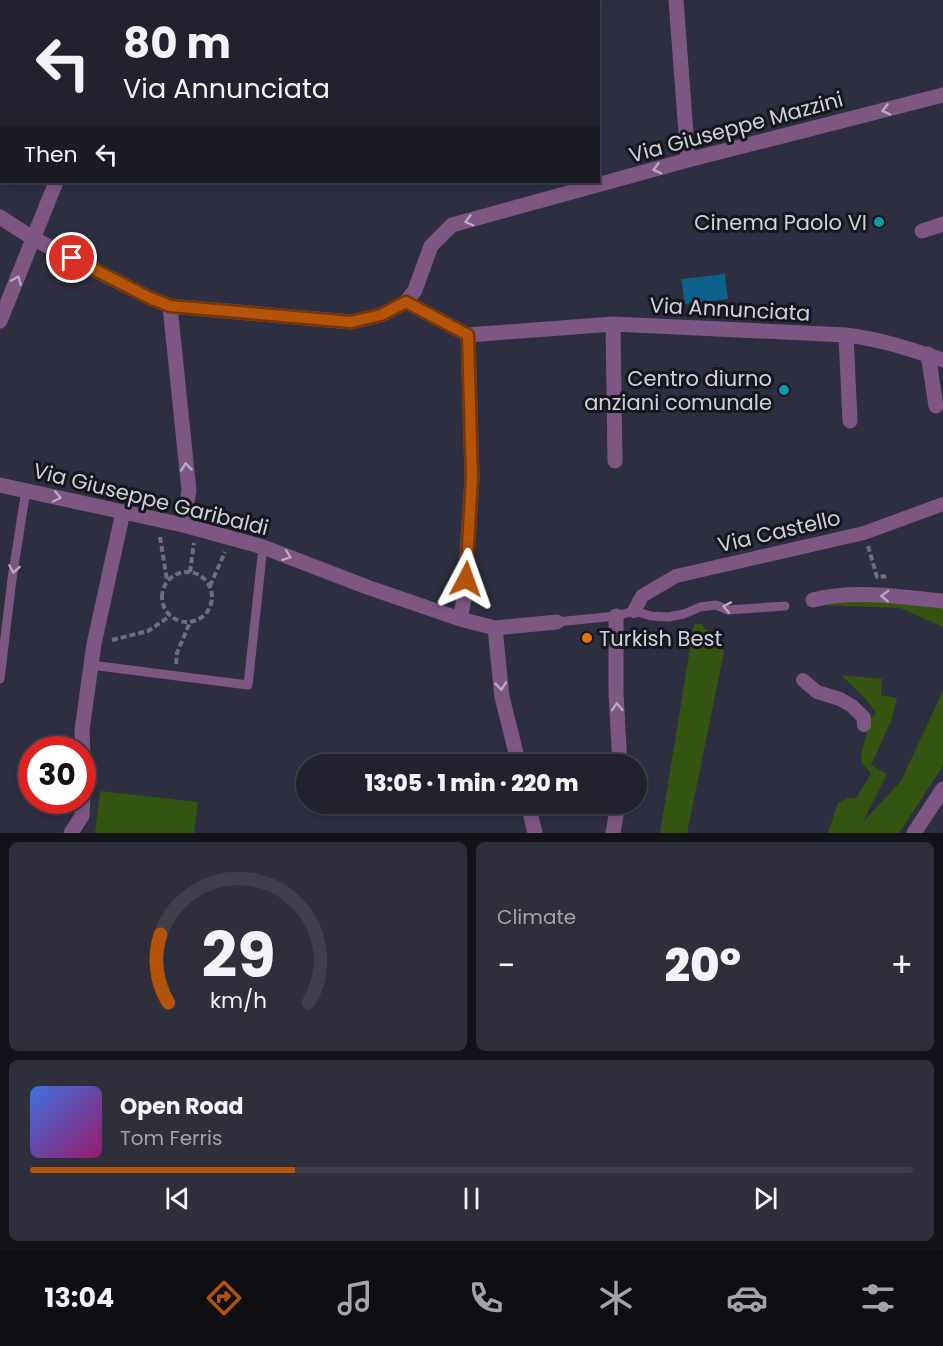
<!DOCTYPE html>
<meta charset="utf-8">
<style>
body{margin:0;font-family:Poppins,sans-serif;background:#2e2f3b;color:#f1f3f6;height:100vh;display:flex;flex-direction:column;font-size:22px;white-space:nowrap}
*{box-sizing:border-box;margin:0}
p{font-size:20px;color:#a2a4aa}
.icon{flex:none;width:33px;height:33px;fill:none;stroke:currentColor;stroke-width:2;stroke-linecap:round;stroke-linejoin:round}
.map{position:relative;height:833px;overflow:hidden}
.side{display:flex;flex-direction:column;gap:9px;padding:9px;background:#13131a;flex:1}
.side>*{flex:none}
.guide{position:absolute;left:0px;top:0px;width:600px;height:183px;box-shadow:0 3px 9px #0003,0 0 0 2px #3f3f4b;background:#22222f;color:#f1f3f6;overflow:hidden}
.speed{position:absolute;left:18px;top:736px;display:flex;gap:12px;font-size:30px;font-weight:700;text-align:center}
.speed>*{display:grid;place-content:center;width:78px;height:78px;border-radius:50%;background:#22222f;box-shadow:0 3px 9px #0003,0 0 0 2px #3f3f4b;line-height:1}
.speed .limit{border:9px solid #d22;background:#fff;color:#111}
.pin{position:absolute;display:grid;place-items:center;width:51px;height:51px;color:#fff;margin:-26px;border:3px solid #fff;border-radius:50%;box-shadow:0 2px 6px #0007}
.me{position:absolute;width:66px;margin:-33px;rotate:4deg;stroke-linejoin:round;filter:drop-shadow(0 0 4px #0008)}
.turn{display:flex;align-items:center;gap:21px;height:126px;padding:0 24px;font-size:27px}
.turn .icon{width:78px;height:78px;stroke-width:2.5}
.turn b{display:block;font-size:42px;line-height:51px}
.then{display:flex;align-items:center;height:57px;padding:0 24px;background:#0003;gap:12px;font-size:22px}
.big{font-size:45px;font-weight:800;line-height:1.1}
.side .tile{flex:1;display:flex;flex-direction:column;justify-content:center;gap:9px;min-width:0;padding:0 21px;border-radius:9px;background:#2e2f3b}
.side .dial{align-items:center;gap:0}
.dial svg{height:156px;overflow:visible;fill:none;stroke:#3f3f4b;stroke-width:7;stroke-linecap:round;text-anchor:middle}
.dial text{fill:#f1f3f6;stroke:none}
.song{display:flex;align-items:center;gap:18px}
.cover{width:72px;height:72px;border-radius:9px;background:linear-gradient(135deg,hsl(220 70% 55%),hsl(320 70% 35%))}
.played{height:6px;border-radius:3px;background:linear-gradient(90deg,#b45309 30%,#3f3f4b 30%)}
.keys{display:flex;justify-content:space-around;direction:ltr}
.heat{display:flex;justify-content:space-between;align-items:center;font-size:33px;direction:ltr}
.side .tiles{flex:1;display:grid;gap:9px;grid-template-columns:1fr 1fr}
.tile:last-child{grid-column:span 2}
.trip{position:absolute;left:296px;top:754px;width:351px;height:60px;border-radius:30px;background:#22222f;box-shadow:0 3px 9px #0003,0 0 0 2px #3f3f4b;font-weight:800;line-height:60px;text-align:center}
.menu{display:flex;height:96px;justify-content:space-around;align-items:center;background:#0e0e13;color:#a2a4aa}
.menu .icon{width:42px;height:42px}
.menu .active{color:#b45309}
.menu b{font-size:27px;color:#f1f3f6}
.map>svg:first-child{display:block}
.green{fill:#345511}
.water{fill:#0d618d}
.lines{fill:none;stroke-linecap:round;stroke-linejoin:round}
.path{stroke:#6e6f7e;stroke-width:4;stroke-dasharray:6 3;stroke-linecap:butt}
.service{stroke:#7d5683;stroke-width:9}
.pedestrian{stroke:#7d5683;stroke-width:14}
.minor{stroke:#7d5683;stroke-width:15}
.oneway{stroke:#b6abc1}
.route-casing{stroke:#753606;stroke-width:15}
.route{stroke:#b45309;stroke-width:10}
.culture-dot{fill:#0f9aa8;stroke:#16171e;stroke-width:2}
.food-dot{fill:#e8710a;stroke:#16171e;stroke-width:2}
.labels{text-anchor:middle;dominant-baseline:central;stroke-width:6;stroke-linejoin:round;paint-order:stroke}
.street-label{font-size:21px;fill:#cfd0db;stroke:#16171e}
.poi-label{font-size:21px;fill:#cfd0db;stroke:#16171e;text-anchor:end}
</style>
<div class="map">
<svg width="943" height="833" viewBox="0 0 943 833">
<rect width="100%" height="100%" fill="#2d2e3f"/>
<path class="green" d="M831 601H888L943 608V640V627L900 608 813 605Z
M694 624H702L705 629 711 631 724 652 687 833H660Z
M841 675 882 679 881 695 897 698 892 719 871 765 887 774 863 822 901 781 943 691V766L899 833H828L838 803 848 798H856L871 774C869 769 864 767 862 763 858 754 870 732 869 720L876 713 865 698Z
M100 791 198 802 194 833H95Z"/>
<path class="water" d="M725 274 728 299 685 304 681 279Z"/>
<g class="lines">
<path class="path" d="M160 537 167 580
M868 546 877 577 884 576 885 580
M162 597a25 25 0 1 1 50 0a25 25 0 1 1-50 0Z
M190 572 194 543
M210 586 225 552
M112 640 148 631 170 616
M176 664 177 653 190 622"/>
<path class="service" d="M557 622 616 616 634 611 651 616 668 617 684 614 700 607 716 605 728 610 785 606
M91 665 248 685 263 547
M0 679 12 579 26 490"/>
<path class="pedestrian" d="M634 611 642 596 676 576 864 533 943 504
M803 680 817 692 840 699 852 706 864 718V725"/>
<path class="minor" d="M479 0V2
M676 0 688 160
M124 2 125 0
M0 217 34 239 150 298 170 306 351 322 381 315 406 302 415 290 431 246 452 225 688 160 943 95
M922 231 943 224
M406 302 468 335 613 324 846 335C880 339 910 349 943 360
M170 306 189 491 183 525
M0 321 56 182
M613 324 615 461
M846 335 850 421
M928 354 936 406
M0 485 183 525 263 547 367 587 460 619 495 628 557 622
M813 600C854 589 901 597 943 601
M616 616V693L620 765
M460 619 464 599 472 478 468 335
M495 628 502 697 519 765
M528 804 535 833
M71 833 82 816 84 780 82 730 94 644 123 512
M613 833 618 804
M914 833 943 789"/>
</g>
<defs><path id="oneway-chevron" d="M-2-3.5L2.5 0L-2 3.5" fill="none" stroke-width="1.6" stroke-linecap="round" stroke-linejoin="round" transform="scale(1.5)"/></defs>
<g class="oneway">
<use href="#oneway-chevron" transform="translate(886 110) rotate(166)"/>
<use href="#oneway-chevron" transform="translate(657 169) rotate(165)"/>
<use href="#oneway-chevron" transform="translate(469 221) rotate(165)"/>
<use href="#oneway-chevron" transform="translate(17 280) rotate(-67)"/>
<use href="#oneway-chevron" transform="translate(186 467) rotate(-96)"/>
<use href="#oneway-chevron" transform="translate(57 497) rotate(12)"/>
<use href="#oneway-chevron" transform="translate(287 556) rotate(21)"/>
<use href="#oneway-chevron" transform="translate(14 569) rotate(99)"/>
<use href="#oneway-chevron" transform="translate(885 596) rotate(-178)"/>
<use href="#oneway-chevron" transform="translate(727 607) rotate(-169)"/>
<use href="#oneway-chevron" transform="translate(501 686) rotate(84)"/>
<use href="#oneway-chevron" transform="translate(617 707) rotate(-92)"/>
</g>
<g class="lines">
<g class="route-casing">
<path id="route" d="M72 258 150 298 170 306 351 322 381 315 406 302 468 335 472 478 466 579"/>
</g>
<use href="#route" class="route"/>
</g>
<g class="culture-dot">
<circle cx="879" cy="222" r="6"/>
<circle cx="784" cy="390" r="6"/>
</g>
<circle class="food-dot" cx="587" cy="638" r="6"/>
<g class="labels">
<g class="street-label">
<text transform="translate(736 127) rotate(-15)">Via Giuseppe Mazzini</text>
<text transform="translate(730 309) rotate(3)">Via Annunciata</text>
<text transform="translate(151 499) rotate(14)">Via Giuseppe Garibaldi</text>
<text transform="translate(779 531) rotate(-13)">Via Castello</text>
</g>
<g class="poi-label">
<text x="867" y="222">Cinema Paolo VI</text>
<text x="772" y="378">Centro diurno<tspan x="772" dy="24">anziani comunale</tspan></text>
<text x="599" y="638" text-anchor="start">Turkish Best</text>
</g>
</g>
</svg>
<div class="speed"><div class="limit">30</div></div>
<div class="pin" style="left:72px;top:258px;background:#d93025"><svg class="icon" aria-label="arrive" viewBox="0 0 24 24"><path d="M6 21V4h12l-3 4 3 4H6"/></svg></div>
<svg class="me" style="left:466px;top:579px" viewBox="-20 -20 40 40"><path d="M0-17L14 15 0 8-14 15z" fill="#b45309" stroke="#fff" stroke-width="4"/></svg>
<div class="trip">13:05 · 1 min · 220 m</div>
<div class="guide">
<div class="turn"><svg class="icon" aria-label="left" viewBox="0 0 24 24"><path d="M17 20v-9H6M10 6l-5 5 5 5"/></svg><div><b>80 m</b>Via Annunciata</div></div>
<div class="then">Then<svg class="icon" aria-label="left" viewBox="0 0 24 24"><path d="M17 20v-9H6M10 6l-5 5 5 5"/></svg></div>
</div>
</div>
<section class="side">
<div class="tiles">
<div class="tile dial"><svg viewBox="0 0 100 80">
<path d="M14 69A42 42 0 1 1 86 69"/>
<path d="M14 69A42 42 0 0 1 10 34" stroke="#b45309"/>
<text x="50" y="56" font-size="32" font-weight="700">29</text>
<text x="50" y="72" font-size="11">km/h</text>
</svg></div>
<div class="tile"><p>Climate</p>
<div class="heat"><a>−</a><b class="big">20°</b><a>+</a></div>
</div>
<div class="tile">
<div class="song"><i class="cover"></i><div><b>Open Road</b><p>Tom Ferris</p></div></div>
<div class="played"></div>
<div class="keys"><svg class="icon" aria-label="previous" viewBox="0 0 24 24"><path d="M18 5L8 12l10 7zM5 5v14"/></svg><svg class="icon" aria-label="pause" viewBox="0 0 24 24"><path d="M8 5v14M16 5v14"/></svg><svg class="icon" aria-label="next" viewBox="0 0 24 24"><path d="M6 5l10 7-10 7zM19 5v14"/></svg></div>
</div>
</div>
</section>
<nav class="menu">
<b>13:04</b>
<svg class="icon active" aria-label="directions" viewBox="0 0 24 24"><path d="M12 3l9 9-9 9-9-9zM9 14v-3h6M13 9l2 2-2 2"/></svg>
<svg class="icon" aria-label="music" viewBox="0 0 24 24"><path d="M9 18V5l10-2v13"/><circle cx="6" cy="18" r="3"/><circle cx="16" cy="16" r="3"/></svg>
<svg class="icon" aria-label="phone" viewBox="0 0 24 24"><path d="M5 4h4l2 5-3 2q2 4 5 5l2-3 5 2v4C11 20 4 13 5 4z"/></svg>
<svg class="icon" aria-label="climate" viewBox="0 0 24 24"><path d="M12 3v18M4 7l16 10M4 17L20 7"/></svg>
<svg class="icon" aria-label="car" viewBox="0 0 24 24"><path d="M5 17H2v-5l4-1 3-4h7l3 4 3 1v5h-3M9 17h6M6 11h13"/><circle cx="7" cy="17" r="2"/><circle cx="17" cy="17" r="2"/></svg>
<svg class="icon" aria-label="filters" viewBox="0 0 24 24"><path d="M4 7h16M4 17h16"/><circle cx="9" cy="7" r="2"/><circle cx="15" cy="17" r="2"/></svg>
</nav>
